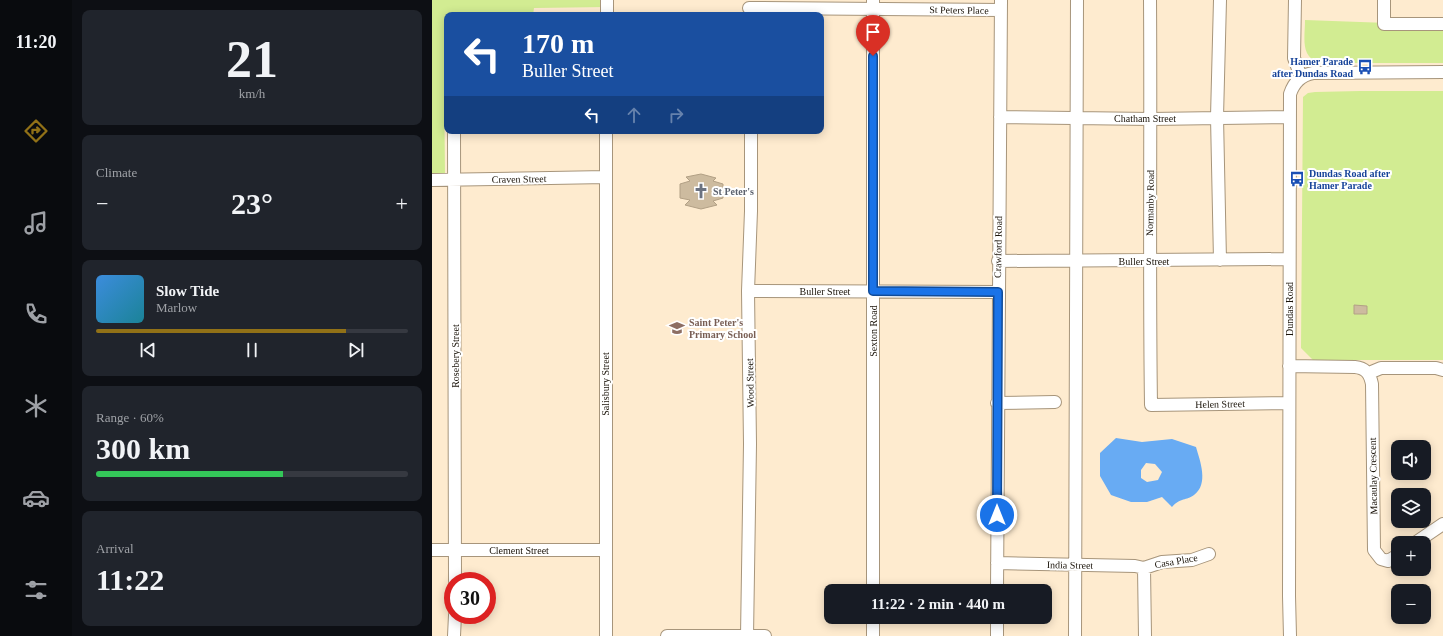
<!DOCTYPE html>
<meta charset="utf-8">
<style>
body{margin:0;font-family:"Times New Roman",serif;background:#20242c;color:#f1f3f6;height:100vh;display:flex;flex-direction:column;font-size:15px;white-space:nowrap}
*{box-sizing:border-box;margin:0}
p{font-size:13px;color:#9ea1a6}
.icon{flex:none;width:22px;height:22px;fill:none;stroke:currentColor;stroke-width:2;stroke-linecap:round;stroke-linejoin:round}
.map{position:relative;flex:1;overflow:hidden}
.details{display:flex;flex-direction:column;gap:10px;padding:10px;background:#0d0f14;width:360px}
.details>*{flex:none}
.guide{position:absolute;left:12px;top:12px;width:380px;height:122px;border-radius:8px;box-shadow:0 2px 10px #0003;background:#1a4fa0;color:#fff;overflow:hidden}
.tools{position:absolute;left:959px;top:440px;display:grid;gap:8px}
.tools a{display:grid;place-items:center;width:40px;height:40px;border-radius:8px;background:#171b24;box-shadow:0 2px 10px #0003;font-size:20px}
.speed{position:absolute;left:12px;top:572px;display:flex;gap:8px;font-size:20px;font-weight:700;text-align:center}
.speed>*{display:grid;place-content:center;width:52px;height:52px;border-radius:50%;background:#171b24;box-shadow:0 2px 10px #0003;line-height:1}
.speed .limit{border:6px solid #d22;background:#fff;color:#111}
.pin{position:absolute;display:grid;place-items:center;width:34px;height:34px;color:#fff;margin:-41px -17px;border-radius:50% 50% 50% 0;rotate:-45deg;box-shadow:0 0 4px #0007}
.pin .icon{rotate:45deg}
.me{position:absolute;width:44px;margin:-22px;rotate:0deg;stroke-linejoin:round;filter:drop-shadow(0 0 3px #0008)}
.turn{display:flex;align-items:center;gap:14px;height:84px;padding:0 12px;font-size:18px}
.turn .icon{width:52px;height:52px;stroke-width:2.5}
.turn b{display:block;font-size:28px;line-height:34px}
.lanes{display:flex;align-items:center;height:38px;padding:0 12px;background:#0003;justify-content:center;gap:20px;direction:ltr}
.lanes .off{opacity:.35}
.big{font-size:30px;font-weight:600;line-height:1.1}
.details .card{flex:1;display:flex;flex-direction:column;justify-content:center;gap:6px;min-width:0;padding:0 14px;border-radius:8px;background:#20242c}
.details .dial{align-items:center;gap:0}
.dial b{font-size:52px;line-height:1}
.song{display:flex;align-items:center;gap:12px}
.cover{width:48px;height:48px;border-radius:6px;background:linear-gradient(135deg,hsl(210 70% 55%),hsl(190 70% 35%))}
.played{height:4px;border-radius:2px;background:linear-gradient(90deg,#917117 80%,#363941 80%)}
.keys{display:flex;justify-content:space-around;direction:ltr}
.heat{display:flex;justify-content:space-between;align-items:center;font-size:22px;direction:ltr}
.charge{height:6px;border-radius:3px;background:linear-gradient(90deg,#34c759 60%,#363941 0)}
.trip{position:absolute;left:392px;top:584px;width:228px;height:40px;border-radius:8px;background:#171b24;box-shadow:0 2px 10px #0003;font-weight:600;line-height:40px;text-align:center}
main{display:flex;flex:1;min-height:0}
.dock{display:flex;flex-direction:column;width:72px;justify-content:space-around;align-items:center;background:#090b0e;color:#9ea1a6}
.dock .icon{width:28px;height:28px}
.dock .current{color:#917117}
.dock b{font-size:18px;color:#f1f3f6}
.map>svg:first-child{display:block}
.green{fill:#d2ec92}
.water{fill:#68abf3;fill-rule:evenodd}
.building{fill:#cdbb9f;stroke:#b2a085}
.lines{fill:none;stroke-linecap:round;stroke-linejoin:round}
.minor-casing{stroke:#a7957b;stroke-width:14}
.minor{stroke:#fff;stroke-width:12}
.route-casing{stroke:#114b97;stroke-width:10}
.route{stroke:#1a73e8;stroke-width:7}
.labels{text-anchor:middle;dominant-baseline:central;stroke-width:4;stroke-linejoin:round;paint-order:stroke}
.street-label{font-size:10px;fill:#1a1309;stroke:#fff}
.transit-label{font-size:10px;font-weight:bold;fill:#164399;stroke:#fff;text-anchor:end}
.worship-label{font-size:10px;font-weight:bold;fill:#5b616d;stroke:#fff;text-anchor:start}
.education-label{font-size:10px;font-weight:bold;fill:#785e54;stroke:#fff;text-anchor:start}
</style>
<main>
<nav class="dock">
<b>11:20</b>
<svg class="icon current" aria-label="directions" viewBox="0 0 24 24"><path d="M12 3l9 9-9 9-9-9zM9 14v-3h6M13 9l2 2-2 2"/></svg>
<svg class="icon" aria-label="music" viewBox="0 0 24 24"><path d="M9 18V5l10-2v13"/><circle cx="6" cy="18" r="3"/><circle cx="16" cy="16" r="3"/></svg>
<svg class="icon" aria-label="phone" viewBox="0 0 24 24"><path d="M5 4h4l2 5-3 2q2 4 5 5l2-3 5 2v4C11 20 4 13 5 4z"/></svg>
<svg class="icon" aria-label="climate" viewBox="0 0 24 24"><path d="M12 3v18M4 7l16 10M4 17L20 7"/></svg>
<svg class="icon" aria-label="car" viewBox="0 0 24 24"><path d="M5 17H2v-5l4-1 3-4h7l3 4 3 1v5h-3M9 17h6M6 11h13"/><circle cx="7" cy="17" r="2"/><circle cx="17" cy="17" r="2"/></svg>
<svg class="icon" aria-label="filters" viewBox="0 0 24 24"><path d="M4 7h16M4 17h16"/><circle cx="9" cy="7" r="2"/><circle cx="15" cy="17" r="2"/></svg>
</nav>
<section class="details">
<div class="card dial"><b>21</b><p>km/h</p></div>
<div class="card"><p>Climate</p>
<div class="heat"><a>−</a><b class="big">23°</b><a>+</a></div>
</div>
<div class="card">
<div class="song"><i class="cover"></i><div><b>Slow Tide</b><p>Marlow</p></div></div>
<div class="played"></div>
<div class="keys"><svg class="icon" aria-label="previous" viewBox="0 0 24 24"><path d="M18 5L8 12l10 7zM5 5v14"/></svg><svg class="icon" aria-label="pause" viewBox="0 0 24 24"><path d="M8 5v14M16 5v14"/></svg><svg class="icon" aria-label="next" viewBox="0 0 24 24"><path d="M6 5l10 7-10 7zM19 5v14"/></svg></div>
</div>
<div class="card"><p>Range · 60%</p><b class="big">300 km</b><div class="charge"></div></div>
<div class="card"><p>Arrival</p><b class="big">11:22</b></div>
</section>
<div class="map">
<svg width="1011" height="636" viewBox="0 0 1011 636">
<rect width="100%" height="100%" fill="#feebcf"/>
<path class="green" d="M0 0H175V7L102 8 101 15H15V69L12 74 13 175 0 176Z
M873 20 1011 25V63H887C868 56 873 38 873 20Z
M928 91H1011V360H881L869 348 871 97 876 93 883 92Z"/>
<path class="water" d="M684 438 710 442 740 439 764 447C768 461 777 484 762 495 754 501 749 497 740 507L730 497 715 502H699L679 495 668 476V453ZM714 463 723 464 730 472 726 480 715 482 709 478V470Z"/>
<path class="building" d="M269 174 284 178 281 181 291 184V198L281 201 285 205 269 209 253 205 258 200 248 198V184L258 181 254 177Z
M922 305 935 306V314H922Z"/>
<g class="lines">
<g class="minor-casing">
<path id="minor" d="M718 0C719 135 717 270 719 405L857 403
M863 0 862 58 869 77
M952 0V24H1011
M317 8 569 10
M175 15V0
M568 117 719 119 858 117
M22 131 23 581
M174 131V636
M0 180 174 177
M788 260 785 117 788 0
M566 261 857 259
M316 291 566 292
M857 366 923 367C934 368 938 374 940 384L942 550 949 559 956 561 966 555
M937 373 949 368H1004L1011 370
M565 403 623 402
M983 543 1011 524
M0 550H173
M565 563 703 566 712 568
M712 568 713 636
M712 568 730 562 760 560 777 554
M441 591V0
M565 591 569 0
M565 617V636
M22 636 23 615
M235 636H333
M315 636 318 444 316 291 319 211V131
M441 636V617
M643 636 645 0
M858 636 857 596 858 94C862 82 869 75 881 73L1011 72"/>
</g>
<use href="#minor" class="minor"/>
</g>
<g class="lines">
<g class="route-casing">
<path id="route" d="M441 56V291L566 292 565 515"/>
</g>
<use href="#route" class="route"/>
</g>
<defs>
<g id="bus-bare" transform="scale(1.2)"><path d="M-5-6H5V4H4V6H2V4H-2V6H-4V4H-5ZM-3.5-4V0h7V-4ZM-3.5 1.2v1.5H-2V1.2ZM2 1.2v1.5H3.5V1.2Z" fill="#1a4fb4" stroke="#fff" stroke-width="2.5" paint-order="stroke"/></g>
<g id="church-bare" transform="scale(1.2)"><path d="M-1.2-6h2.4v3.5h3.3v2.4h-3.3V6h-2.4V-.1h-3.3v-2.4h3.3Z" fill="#6b7280" stroke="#fff" stroke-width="2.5" paint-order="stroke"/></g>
<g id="school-bare" transform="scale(1.2)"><path d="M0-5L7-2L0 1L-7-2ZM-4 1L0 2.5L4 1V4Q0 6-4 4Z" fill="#8d6e63" stroke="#fff" stroke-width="2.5" paint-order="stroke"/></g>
</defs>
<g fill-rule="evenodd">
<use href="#bus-bare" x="933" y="67"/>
<use href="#bus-bare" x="865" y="179"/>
<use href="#church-bare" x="269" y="191"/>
<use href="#school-bare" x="245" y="328"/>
</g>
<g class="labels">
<g class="street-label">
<text transform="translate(527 10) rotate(1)">St Peters Place</text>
<text x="713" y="118">Chatham Street</text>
<text transform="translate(87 179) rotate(-1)">Craven Street</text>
<text transform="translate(718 203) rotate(-89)">Normanby Road</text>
<text transform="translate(566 247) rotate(-89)">Crawford Road</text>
<text x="712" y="261">Buller Street</text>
<text x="393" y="291">Buller Street</text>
<text transform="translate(857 309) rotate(-90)">Dundas Road</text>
<text transform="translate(441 331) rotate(-90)">Sexton Road</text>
<text transform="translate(23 356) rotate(-90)">Rosebery Street</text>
<text transform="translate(318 383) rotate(-91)">Wood Street</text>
<text transform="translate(173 384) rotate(-90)">Salisbury Street</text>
<text transform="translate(788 404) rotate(-1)">Helen Street</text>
<text transform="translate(941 476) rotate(-91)">Macaulay Crescent</text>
<text x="87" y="550">Clement Street</text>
<text transform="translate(744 561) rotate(-10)">Casa Place</text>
<text transform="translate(638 565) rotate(1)">India Street</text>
</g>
<g class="transit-label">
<text x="921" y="61">Hamer Parade<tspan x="921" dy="12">after Dundas Road</tspan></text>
<text x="877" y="173" text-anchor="start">Dundas Road after<tspan x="877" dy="12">Hamer Parade</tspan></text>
</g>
<g class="worship-label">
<text x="281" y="191">St Peter's</text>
</g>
<g class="education-label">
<text x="257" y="322">Saint Peter's<tspan x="257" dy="12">Primary School</tspan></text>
</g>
</g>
</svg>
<div class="tools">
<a><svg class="icon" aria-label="sound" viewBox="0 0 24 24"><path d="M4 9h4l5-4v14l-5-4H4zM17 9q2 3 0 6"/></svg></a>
<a><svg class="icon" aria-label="layers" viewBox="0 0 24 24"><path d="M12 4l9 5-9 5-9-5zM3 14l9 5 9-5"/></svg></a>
<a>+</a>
<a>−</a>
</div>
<div class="speed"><div class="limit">30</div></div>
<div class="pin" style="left:441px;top:56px;background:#d93025"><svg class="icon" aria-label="arrive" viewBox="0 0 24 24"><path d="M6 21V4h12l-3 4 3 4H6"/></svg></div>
<svg class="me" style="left:565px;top:515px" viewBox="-20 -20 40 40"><circle r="17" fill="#1a73e8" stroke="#fff" stroke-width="3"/><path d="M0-11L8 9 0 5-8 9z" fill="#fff"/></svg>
<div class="trip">11:22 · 2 min · 440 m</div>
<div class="guide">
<div class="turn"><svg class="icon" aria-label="left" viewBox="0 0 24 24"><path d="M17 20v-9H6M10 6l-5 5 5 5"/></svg><div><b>170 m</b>Buller Street</div></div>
<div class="lanes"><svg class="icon" aria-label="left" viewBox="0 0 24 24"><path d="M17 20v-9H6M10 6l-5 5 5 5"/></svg><svg class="icon off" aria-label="ahead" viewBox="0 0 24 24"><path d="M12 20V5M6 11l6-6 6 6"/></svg><svg class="icon off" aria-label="right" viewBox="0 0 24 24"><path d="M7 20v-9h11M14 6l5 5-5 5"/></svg></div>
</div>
</div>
</main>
